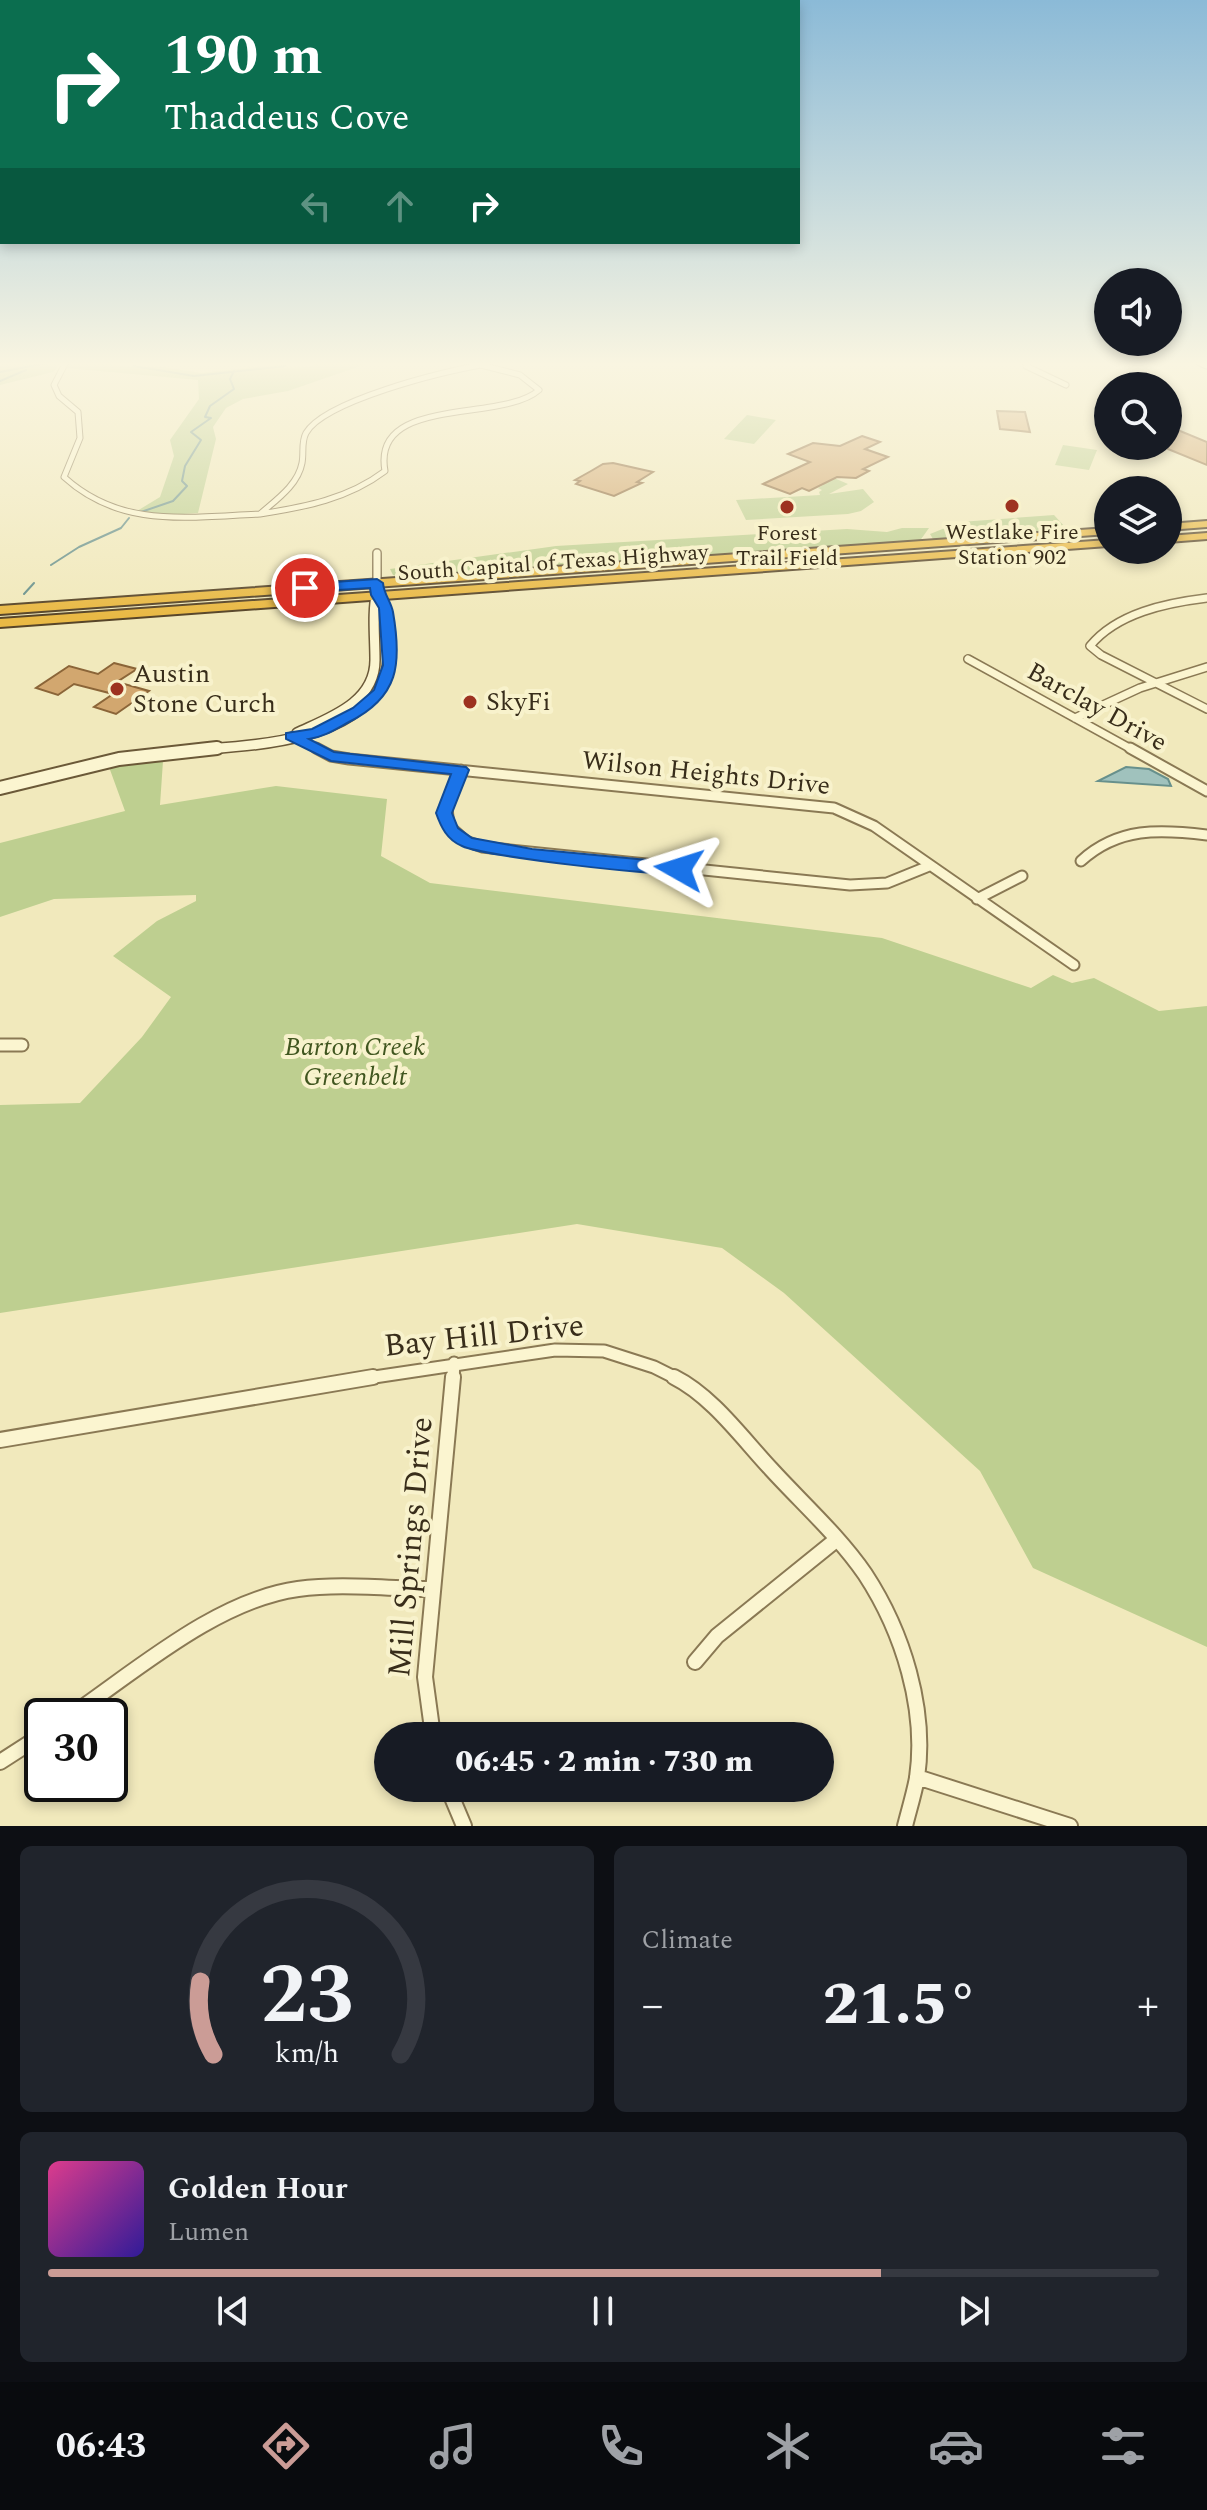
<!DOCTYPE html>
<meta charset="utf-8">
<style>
body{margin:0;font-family:Spectral,serif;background:#20242c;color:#f1f3f6;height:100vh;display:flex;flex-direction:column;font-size:30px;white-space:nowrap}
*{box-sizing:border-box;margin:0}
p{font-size:26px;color:#9ea1a6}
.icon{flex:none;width:44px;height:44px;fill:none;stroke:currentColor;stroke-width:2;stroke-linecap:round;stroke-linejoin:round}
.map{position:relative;height:1826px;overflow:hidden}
.drawer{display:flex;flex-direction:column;gap:20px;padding:20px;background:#0d0f14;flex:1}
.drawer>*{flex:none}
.banner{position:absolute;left:0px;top:0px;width:800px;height:244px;box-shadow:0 4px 12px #0003;background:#0b6e4f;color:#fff;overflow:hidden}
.tools{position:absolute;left:1094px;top:268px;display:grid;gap:16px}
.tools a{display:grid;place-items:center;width:88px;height:88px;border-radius:50%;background:#171b24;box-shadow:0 4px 12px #0003;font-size:40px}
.speed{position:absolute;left:24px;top:1698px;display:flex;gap:16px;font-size:40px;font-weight:700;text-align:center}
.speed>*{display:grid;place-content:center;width:104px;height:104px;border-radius:50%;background:#171b24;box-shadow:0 4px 12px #0003;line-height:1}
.speed .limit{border:4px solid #111;border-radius:12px;background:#fff;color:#111}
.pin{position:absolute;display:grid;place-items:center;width:68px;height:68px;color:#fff;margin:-34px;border:4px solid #fff;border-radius:50%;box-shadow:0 2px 8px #0007}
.me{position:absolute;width:88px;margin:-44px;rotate:276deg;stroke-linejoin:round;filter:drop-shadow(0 0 6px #0008)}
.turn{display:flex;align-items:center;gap:28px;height:168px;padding:0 32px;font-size:36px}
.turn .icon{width:104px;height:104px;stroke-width:2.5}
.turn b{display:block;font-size:56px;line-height:68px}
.lanes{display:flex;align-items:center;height:76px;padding:0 32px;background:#0003;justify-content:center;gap:40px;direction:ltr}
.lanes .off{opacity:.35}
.big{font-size:60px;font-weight:800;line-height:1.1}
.drawer .card{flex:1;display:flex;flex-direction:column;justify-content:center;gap:12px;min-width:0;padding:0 28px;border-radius:12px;background:#20242c}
.drawer .dial{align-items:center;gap:0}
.dial svg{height:208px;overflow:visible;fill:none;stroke:#363941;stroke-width:7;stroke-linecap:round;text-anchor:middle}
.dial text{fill:#f1f3f6;stroke:none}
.song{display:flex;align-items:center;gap:24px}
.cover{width:96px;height:96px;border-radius:12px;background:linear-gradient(135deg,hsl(330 70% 55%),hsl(250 70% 35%))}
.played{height:8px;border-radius:4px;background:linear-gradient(90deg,#cb9c96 75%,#363941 75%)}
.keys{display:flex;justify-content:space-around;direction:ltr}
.heat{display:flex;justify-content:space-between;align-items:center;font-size:44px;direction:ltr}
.drawer .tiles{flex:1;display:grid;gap:20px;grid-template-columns:1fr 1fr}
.card:last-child{grid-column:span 2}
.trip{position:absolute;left:374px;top:1722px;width:460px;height:80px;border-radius:40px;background:#171b24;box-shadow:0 4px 12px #0003;font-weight:800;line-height:80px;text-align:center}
.menu{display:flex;height:128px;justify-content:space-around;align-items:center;background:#090b0e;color:#9ea1a6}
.menu .icon{width:56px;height:56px}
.menu .current{color:#cb9c96}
.menu b{font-size:36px;color:#f1f3f6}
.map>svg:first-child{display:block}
.green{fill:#becf90}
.water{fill:#a0c2bd;stroke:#67908c;stroke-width:2}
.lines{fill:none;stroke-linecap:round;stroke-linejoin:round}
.stream{stroke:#67908c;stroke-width:2}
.building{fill:#d2a76f;stroke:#8b6538;stroke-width:2}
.street-far4-casing{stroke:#8a7954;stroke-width:7}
.street-far3-casing{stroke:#8a7954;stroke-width:10}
.street-far2-casing{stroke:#8a7954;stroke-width:13}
.street-far1-casing{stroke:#8a7954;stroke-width:15}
.street-casing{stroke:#8a7954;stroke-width:18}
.secondary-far2-casing{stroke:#6b5938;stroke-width:9}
.secondary-far1-casing{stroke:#6b5938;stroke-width:12}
.secondary-casing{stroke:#6b5938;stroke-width:16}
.highway-casing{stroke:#574529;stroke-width:4}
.street-far4{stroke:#fbf5d0;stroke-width:5}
.street-far3{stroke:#fbf5d0;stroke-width:7}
.street-far2{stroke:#fbf5d0;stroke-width:9}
.street-far1{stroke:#fbf5d0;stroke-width:11}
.street{stroke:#fbf5d0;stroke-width:14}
.secondary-far2{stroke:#fbf5d0;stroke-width:7}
.secondary-far1{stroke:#fbf5d0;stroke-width:9}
.secondary{stroke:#fbf5d0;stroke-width:12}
.highway{fill:#e9b945;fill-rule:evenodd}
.route{fill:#1a73e8;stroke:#114b97;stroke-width:2}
.poi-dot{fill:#9d3220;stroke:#f8f2cc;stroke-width:3}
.labels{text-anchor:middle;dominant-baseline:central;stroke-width:8;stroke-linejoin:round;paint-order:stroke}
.far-poi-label{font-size:22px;fill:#382d1a;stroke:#f8f2cc}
.far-street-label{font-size:22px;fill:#382d1a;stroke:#f8f2cc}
.poi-label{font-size:26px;fill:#382d1a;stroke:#f8f2cc;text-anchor:start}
.street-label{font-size:26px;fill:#382d1a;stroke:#f8f2cc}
.park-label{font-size:26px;font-style:italic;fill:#40561f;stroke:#f8f2cc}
.near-street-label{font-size:32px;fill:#382d1a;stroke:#f8f2cc}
</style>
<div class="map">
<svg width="1207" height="1826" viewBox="0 0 1207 1826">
<rect width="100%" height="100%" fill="#f1e9bc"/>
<path class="green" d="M12 362H62L53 372 0 385V364Z
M70 362H103L129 367H163L201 373 283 364 279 368 309 367 317 362H372L288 391 243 399 226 408 213 427 216 439 198 513 168 515 137 511 160 497 174 456 170 440 199 399 198 380 66 368Z
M747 415 776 420 754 444 724 439Z
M1063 445 1097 450 1089 470 1055 465Z
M827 475 848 484 829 494 863 489 874 502 861 511 848 514 746 520 736 500 820 495 819 492 822 490 818 488 823 485 816 482Z
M1054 515 1066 528 1063 531 933 539 930 534 960 522Z
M902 528H929L919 542 399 577 393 575 390 569 556 546 847 529 887 532Z
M163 761 160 805 276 786 387 799 381 856 430 883 882 938 1031 988 1053 975 1072 983 1094 978 1159 1011 1207 1006V1647L1033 1568 980 1471 784 1293 722 1248 577 1224 0 1313V1105L80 1103 142 1037 171 997 113 956 157 921 196 901V895L54 899 0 917V843L125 811 109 767Z"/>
<path class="water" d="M1126 767 1149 769 1168 779 1171 786 1098 781Z"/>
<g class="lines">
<path class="stream" d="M134 366 194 376 285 366
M0 372 52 362
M0 381 26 370
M141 512 173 501 187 486 182 481 185 466 201 440 191 432 211 418 205 417 210 406 234 389 230 379 234 371
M51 565 79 547 121 528 129 518
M24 594 34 583"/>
</g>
<path class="building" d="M997 411 1025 412 1030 432 1000 429Z
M1168 426 1207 442V465L1168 449Z
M862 436 880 442 865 449 888 457 863 469 869 471 856 478 837 477 809 491 802 488 790 494 763 484 810 462 788 454 813 443 840 446Z
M613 463 653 472 637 482 642 483 614 496 576 484 580 481 575 480 591 471 603 464Z
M114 663 137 669 117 682 149 691 116 714 94 707 113 694 74 684 58 695 36 688 69 666 98 674Z"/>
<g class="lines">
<g class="street-far4-casing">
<path id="street-far4" d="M66 362 54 385 59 396 78 412 80 438 64 477C121 529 188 517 260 514
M1026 362V366L1066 385
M481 365 520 375 539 390C502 423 371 395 385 471 348 499 305 507 260 514 276 500 298 485 302 463 304 453 301 442 306 433 324 401 444 371 481 365Z"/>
</g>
<g class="street-far3-casing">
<path id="street-far3" d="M377 553V583
M1207 598C1166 603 1117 613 1090 646L1101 655 1207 709
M968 659 1133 750
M1075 718 1140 688 1207 667
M292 736 320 750"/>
</g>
<g class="street-far2-casing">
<path id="street-far2" d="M316 748 331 756 349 759 834 808 874 826 1074 965
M1130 748 1207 791
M461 770 447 808 449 826 466 841 482 847 850 885 887 883 929 866
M1081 861C1118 827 1160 829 1207 835
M977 899 1022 876"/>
</g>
<g class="street-far1-casing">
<path id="street-far1" d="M0 1045H22
M361 1379 555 1350 604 1351 654 1367 678 1379
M453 1379 454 1363"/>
</g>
<g class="street-casing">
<path id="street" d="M674 1377C712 1396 742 1438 771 1469 802 1503 839 1536 865 1574 903 1632 927 1709 917 1778 914 1794 909 1810 905 1826
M0 1440 373 1377
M695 1662 717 1636 836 1540
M70 1716C136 1671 217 1600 298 1589 342 1583 389 1589 433 1589
M433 1736 425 1677 453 1377
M0 1762 42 1735
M917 1777 1070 1826
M448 1788 464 1826"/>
</g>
<g class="secondary-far2-casing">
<path id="secondary-far2" d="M1200 362 1207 365"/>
</g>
<g class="secondary-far1-casing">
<path id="secondary-far1" d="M297 733C329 718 375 703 375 660 375 636 372 613 377 590
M196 750C257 745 346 742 382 685 387 677 387 664 389 655 392 635 388 612 377 595"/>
</g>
<g class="secondary-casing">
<path id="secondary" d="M0 788 119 759 217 748"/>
</g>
<g class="highway-casing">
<path id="highway" d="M1207 521V527L1168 530V524Z
M1108 528V534L0 614V606Z
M1207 533V539L1168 542V536Z
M1108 540V546L0 627V619Z"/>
</g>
<use href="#street-far4" class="street-far4"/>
<use href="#street-far3" class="street-far3"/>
<use href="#street-far2" class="street-far2"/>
<use href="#street-far1" class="street-far1"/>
<use href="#street" class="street"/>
<use href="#secondary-far2" class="secondary-far2"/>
<use href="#secondary-far1" class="secondary-far1"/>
<use href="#secondary" class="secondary"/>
<use href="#highway" class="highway"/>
</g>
<linearGradient id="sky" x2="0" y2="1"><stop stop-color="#8bbad7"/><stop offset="0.59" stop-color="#f9f5e1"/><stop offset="1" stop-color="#f9f5e1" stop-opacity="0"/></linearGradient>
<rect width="1207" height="617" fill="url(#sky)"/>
<path class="route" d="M377 579 383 583C384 595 391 601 393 612 402 664 399 697 349 722 336 729 324 737 309 739L334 752 466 767 469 770 452 813 458 828 472 838 532 849 679 863 688 869 685 873C665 878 483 856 462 846 447 840 441 827 436 813L451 774 331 761 286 739V733L312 729 353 708 374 690 383 665 379 608 371 595 370 588 305 592 299 588 305 584Z"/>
<g class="poi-dot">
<circle cx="1012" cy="506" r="8"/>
<circle cx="787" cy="507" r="8"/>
<circle cx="117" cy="689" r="8"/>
<circle cx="470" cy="702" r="8"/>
</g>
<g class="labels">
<g class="far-poi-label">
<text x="1012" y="532">Westlake Fire<tspan x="1012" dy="25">Station 902</tspan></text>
<text x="787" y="533">Forest<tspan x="787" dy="25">Trail Field</tspan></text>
</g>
<g class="far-street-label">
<text transform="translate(553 563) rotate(-4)">South Capital of Texas Highway</text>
</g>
<g class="poi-label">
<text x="133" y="674">Austin<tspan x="133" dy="30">Stone Curch</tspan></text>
<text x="486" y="702">SkyFi</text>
</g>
<g class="street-label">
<text transform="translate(1097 707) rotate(29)">Barclay Drive</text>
<text transform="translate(706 773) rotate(6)">Wilson Heights Drive</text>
</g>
<g class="park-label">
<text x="355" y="1047">Barton Creek<tspan x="355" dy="30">Greenbelt</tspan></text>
</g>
<g class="near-street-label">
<text transform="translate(484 1336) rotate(-6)">Bay Hill Drive</text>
<text transform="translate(411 1547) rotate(-85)">Mill Springs Drive</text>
</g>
</g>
</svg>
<div class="tools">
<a><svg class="icon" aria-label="sound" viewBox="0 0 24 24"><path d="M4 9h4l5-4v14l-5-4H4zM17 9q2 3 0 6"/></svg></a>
<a><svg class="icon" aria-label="search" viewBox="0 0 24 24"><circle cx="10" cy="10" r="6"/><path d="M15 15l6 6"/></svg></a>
<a><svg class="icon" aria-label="layers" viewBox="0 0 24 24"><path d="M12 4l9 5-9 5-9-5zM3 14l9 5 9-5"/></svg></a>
</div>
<div class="speed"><div class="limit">30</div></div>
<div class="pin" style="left:305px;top:588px;background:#d93025"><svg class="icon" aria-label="arrive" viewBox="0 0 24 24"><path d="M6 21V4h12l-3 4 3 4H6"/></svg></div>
<svg class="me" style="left:679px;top:869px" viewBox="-20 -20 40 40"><path d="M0-17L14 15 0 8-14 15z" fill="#1a73e8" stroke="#fff" stroke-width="4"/></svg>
<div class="trip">06:45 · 2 min · 730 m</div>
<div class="banner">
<div class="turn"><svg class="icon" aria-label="right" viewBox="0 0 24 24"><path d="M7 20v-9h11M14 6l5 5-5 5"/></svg><div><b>190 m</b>Thaddeus Cove</div></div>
<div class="lanes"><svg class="icon off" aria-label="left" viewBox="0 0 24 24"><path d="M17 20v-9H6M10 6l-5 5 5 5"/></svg><svg class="icon off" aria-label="ahead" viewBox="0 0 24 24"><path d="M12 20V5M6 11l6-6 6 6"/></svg><svg class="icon" aria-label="right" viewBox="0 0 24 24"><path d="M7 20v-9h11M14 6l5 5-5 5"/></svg></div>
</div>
</div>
<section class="drawer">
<div class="tiles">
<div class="card dial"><svg viewBox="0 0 100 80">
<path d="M14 69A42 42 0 1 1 86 69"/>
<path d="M14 69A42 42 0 0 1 9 41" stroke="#cb9c96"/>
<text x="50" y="56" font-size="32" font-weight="700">23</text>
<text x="50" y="72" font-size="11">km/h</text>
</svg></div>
<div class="card"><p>Climate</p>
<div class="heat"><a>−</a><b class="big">21.5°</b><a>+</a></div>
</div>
<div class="card">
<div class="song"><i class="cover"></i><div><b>Golden Hour</b><p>Lumen</p></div></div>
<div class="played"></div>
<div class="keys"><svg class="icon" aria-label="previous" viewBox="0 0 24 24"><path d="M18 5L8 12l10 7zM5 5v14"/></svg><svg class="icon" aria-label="pause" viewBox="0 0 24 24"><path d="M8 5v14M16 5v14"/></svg><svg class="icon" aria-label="next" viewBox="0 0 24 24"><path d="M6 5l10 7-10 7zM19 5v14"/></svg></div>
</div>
</div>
</section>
<nav class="menu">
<b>06:43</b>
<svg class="icon current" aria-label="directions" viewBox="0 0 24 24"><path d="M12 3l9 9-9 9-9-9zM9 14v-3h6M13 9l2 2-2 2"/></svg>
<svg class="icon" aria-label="music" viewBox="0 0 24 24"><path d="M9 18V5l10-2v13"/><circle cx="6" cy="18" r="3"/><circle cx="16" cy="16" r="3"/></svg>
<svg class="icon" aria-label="phone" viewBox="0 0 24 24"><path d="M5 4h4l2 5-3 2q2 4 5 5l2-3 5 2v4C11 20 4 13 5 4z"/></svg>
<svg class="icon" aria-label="climate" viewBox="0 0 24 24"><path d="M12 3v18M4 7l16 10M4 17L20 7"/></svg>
<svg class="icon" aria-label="car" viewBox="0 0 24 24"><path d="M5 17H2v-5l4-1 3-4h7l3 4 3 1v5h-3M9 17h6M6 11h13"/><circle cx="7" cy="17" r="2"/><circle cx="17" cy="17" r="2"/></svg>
<svg class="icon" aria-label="filters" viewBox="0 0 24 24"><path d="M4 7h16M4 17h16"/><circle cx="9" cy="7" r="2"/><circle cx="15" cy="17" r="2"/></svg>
</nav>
